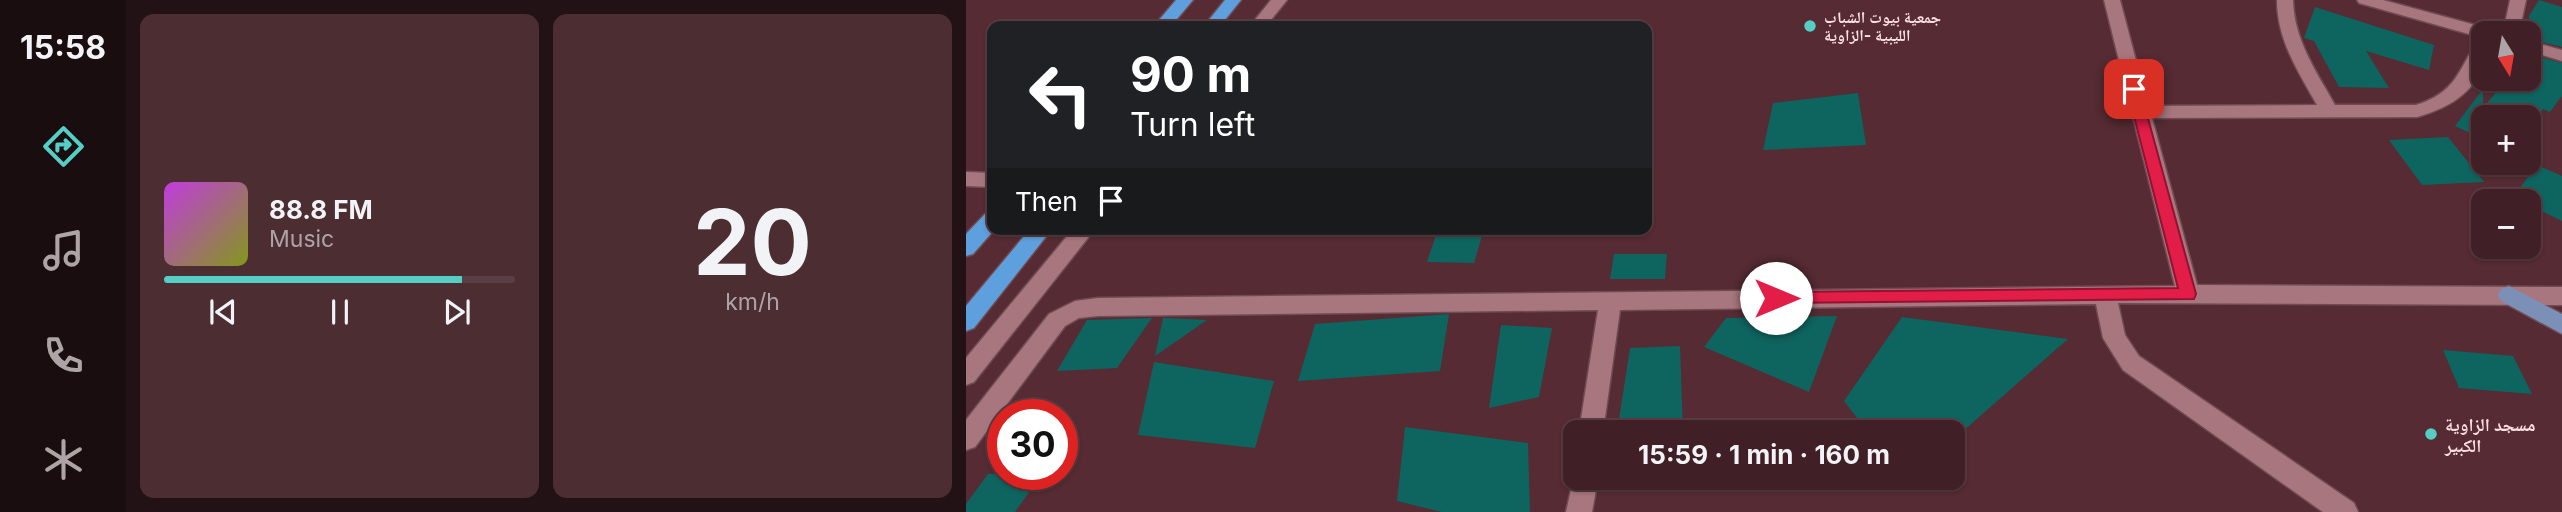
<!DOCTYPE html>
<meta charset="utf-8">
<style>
body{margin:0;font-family:Inter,"Noto Naskh Arabic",sans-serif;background:#4b2d32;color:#f1f3f6;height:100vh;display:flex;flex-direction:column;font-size:26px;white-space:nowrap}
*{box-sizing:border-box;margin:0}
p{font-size:23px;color:#aea3a7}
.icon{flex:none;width:38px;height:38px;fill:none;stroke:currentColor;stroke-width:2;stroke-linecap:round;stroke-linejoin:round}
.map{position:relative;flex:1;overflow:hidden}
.panel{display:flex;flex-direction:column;gap:14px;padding:14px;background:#231215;width:840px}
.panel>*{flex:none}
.banner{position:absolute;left:21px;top:21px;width:665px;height:214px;border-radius:14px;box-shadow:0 2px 5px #0004,0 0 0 2px #593e43;background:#202124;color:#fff;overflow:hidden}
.needle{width:46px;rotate:169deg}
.fabs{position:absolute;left:1505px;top:21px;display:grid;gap:14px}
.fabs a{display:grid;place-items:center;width:70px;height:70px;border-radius:14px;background:#402026;box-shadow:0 2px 5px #0004,0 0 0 2px #593e43;font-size:35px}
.speed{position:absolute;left:21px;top:399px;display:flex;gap:14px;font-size:35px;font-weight:700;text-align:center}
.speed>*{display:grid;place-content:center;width:91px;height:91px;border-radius:50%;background:#402026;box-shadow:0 2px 5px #0004,0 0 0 2px #593e43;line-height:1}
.speed .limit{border:10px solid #d22;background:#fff;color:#111}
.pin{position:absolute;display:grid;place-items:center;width:60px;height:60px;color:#fff;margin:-30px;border-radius:14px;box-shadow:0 4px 10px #0006}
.me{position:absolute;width:77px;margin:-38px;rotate:90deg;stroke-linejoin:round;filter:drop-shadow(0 0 5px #0008)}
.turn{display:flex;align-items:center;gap:24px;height:147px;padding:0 28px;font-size:32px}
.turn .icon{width:91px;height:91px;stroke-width:2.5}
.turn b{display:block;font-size:49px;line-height:60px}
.then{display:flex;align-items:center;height:66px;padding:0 28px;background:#0003;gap:14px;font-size:26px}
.panel .widget{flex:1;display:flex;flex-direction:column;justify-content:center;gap:10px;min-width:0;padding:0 24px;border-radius:14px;background:#4b2d32}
.panel .dial{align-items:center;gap:0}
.dial b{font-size:91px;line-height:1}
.song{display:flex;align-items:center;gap:21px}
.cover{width:84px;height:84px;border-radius:10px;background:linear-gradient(135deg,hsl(290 70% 55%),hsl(70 70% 35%))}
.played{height:7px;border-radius:4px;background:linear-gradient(90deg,#55cec5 85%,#593e43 85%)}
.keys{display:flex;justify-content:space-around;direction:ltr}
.panel .tiles{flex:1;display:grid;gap:14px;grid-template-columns:repeat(2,1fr)}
.trip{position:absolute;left:597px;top:420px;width:402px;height:70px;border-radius:14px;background:#402026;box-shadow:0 2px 5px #0004,0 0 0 2px #593e43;font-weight:700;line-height:70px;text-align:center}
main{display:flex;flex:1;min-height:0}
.tabs{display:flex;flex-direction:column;width:126px;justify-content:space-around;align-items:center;background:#1a0d0f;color:#aea3a7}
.tabs .icon{width:49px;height:49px}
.tabs .selected{color:#55cec5}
.tabs b{font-size:32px;color:#f1f3f6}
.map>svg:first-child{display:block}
.building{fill:#0e645f}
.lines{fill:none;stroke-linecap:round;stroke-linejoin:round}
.street-casing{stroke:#704b53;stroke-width:3}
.primary-casing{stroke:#704b53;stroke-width:3}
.highway-casing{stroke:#704b53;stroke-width:3}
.street{fill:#a8767e;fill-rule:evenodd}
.primary{fill:#7c8fb7;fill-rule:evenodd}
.highway{fill:#5e9fdd;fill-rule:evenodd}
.route{fill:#e11d48;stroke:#92132f;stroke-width:2}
.poi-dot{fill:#55cec5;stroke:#562b33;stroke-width:2.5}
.labels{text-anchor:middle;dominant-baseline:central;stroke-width:7;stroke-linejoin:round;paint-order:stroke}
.far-poi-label{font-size:16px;font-weight:bold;fill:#fadee2;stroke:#562b33;text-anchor:start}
.poi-label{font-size:18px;font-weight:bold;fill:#fadee2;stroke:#562b33;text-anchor:start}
</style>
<main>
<nav class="tabs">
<b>15:58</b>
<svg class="icon selected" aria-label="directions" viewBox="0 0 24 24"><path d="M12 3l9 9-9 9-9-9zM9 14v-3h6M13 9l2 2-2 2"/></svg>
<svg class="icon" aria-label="music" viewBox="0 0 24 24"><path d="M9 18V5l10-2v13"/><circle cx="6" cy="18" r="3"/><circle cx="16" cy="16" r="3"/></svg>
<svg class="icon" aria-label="phone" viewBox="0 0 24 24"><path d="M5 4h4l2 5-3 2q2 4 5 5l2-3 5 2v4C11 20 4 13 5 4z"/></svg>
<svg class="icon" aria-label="climate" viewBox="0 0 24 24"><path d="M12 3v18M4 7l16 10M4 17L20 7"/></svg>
</nav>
<section class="panel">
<div class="tiles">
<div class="widget">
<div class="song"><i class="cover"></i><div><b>88.8 FM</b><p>Music</p></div></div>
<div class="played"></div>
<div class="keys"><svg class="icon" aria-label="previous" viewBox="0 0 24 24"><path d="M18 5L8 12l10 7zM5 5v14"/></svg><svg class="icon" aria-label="pause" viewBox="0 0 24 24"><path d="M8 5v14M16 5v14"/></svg><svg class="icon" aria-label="next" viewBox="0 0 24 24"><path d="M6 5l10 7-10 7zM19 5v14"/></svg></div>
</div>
<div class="widget dial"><b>20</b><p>km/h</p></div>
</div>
</section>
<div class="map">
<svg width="1596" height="512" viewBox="0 0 1596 512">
<rect width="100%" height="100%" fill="#562b33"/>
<path class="building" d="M1573 0 1596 7V47L1563 39V16Z
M1349 7 1468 45 1463 70 1400 51 1423 88 1373 87 1348 41 1338 38Z
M1563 54 1596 63V96L1584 112 1577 109 1571 117H1517V139L1489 126 1517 89V108L1541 79H1563Z
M892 93 900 145 797 150 807 103Z
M1482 137 1518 182 1456 185 1423 140Z
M1571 165 1596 176V221L1563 205V201L1547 197Z
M472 229H518L508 263 461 262Z
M648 254H701L699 279H644Z
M483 314 474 371 332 381 349 324Z
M871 316 843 392 738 347 760 318Z
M936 317 1102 339 996 432H902L878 401Z
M186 318 151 368 91 371 121 320Z
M197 318H201L241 320 189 356Z
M535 325 586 328 573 397 523 408Z
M714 346 717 432H651L664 348Z
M1477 350 1547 356 1566 394 1493 388Z
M188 362 308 381 289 448 172 435Z
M439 427 562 443 564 512H476L431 501Z
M22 474H76L49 512H0V504Z"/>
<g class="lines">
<g class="street-casing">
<path id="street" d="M305 0H321L300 26H284Z
M1138 0H1154L1182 106 1351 105C1332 71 1311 40 1311 0H1327C1328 40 1350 71 1369 105H1450C1489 93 1492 72 1511 41L1517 40C1517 47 1519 56 1517 62 1510 94 1479 109 1451 117L1186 118 1231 285 1596 287V305L1152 303 1159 335 1173 356 1388 503 1392 512H1357L1157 370 1137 338 1130 304 654 310 637 432H613L632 310 132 316 113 318 99 326 9 447 0 450V420L83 314 109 301 132 298 1209 286Z
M1391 0H1417L1524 29 1526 33H1517V38L1393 3Z
M1544 0H1560L1553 33H1537Z
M1563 41 1596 50V61L1563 51Z
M0 172 26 173V187L0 186Z
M107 229H129L8 382 0 385V358Z
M609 472V478H632L626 512H600Z"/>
</g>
<g class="primary-casing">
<path id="primary" d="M1543 286 1596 314V334L1535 301 1532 295 1535 289Z"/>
</g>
<g class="highway-casing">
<path id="highway" d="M210 0H227L205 26H188Z
M259 0H275L254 26H238Z
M26 212V229H29L7 254 0 256V234L19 214Z
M64 229H86L8 328 0 331V306Z"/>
</g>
<use href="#street" class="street"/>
<use href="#primary" class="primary"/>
<use href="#highway" class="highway"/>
</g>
<path class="route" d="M1168 85 1174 89 1230 294 1228 299 804 303 801 298 804 294 810 292 1212 288 1161 89Z"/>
<g class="poi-dot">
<circle cx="844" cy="26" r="7"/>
<circle cx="1465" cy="434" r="7"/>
</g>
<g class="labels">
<g class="far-poi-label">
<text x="858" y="17">جمعية بيوت الشباب<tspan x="858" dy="18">الليبية -الزاوية</tspan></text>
</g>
<g class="poi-label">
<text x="1479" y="424">مسجد الزاوية<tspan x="1479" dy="21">الكبير</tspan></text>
</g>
</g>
</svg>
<div class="fabs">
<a><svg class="needle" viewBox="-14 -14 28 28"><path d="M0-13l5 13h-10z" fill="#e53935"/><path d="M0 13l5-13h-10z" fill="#aea3a7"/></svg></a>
<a>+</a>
<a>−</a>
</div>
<div class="speed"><div class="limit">30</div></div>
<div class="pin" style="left:1168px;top:89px;background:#d93025"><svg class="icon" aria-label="arrive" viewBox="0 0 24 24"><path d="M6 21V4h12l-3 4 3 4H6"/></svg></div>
<svg class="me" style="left:810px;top:298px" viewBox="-20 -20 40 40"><circle r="19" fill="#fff"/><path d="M0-13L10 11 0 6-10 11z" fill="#e11d48"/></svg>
<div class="trip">15:59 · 1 min · 160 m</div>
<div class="banner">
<div class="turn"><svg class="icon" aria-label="left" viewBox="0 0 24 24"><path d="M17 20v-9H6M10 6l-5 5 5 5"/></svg><div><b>90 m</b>Turn left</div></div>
<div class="then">Then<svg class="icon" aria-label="arrive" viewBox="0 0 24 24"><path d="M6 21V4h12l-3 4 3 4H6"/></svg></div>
</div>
</div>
</main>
